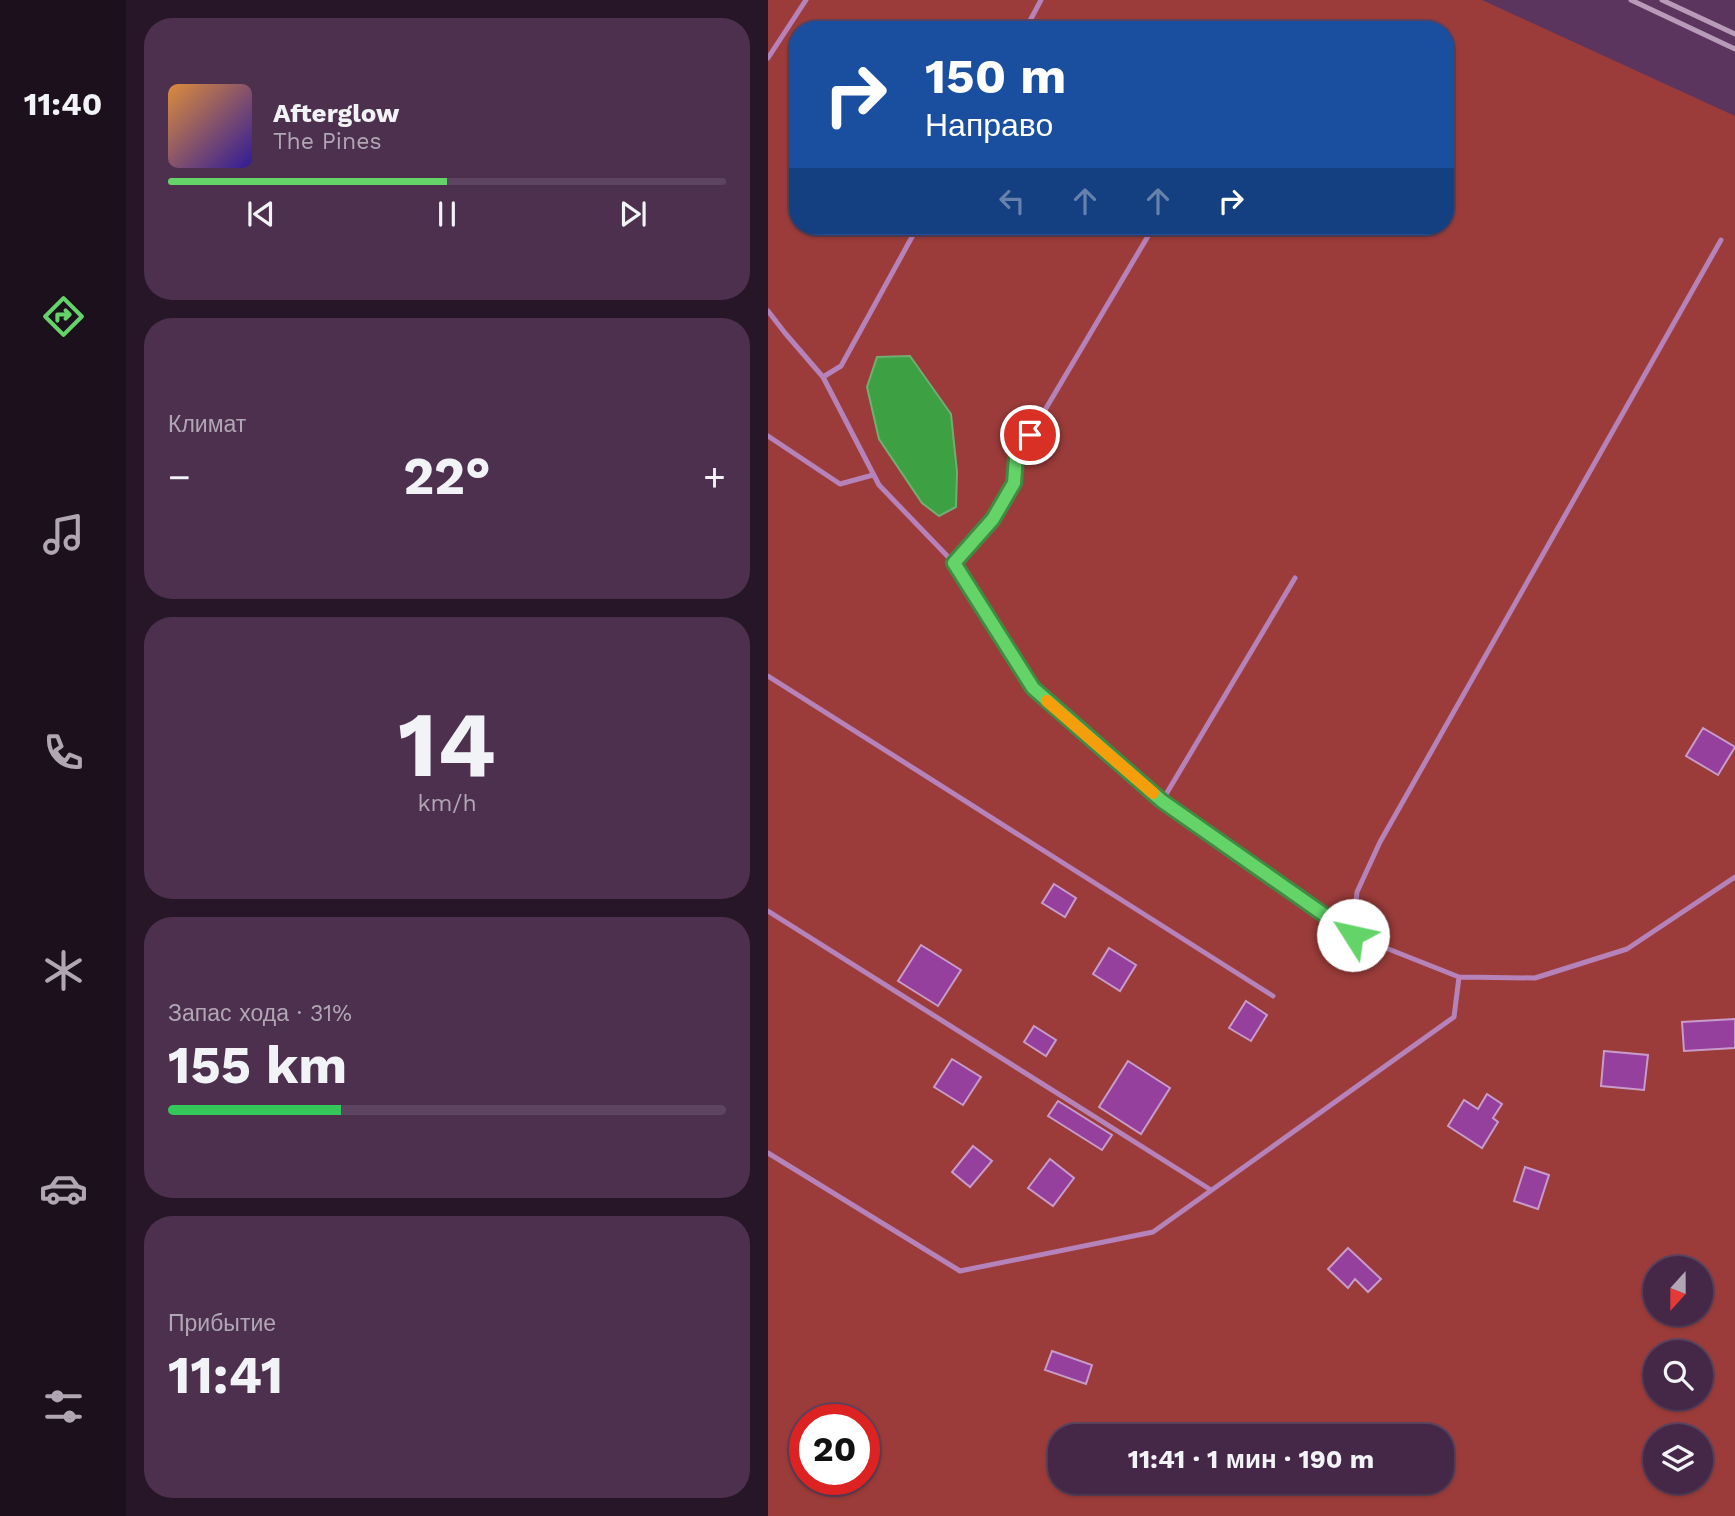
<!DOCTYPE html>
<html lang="ru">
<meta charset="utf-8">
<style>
body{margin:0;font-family:"Work Sans",sans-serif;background:#4c304e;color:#f1f3f6;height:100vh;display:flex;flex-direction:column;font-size:26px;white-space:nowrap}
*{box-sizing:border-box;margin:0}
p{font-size:23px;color:#b0a6b4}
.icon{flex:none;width:38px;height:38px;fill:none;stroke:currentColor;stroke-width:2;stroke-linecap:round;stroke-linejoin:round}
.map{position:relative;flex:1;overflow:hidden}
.side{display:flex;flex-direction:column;gap:18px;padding:18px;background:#261627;width:642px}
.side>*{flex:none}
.banner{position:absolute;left:21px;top:21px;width:665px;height:214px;border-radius:28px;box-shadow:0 2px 5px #0004,0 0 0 2px #5d4460;background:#1a4fa0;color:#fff;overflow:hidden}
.needle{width:46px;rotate:201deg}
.controls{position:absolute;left:875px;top:1256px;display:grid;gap:14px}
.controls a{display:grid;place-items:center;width:70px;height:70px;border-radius:50%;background:#452847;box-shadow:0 2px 5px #0004,0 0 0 2px #5d4460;font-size:35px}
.speed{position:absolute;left:21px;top:1404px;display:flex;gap:14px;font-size:35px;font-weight:700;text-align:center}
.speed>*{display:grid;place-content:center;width:91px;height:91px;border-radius:50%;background:#452847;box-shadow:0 2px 5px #0004,0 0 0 2px #5d4460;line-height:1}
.speed .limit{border:10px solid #d22;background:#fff;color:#111}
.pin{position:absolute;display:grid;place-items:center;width:60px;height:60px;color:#fff;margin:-30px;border:4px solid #fff;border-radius:50%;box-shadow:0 2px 7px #0007}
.me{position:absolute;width:77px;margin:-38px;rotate:305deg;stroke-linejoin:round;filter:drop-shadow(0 0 5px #0008)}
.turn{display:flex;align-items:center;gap:24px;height:147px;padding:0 21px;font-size:32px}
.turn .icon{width:91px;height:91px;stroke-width:2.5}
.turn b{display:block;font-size:49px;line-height:60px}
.lanes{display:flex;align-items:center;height:66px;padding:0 21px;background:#0003;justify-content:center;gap:35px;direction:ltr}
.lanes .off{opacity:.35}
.big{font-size:52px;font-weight:700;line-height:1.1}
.side .tile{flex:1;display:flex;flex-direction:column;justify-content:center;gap:10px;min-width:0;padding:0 24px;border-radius:28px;background:#4c304e}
.side .dial{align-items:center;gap:0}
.dial b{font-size:91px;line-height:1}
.song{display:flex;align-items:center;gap:21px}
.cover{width:84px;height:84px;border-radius:10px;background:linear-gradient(135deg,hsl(30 70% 55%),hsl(250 70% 35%))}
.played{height:7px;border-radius:4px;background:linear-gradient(90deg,#64d468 50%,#5d4460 50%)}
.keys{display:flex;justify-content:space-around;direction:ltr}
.heat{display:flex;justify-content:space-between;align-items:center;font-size:38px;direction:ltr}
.charge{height:10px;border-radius:5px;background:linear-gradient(90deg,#34c759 31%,#5d4460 0)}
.trip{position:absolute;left:280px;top:1424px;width:406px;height:70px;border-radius:28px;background:#452847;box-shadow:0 2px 5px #0004,0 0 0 2px #5d4460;font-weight:700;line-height:70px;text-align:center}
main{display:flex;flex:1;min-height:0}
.tab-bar{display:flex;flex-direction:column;width:126px;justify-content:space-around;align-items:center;background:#1c101c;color:#b0a6b4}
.tab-bar .icon{width:49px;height:49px}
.tab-bar .selected{color:#64d468}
.tab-bar b{font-size:32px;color:#f1f3f6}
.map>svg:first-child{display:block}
.green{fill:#9b3c3a;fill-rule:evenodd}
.water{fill:#3da042;stroke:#70ae74;stroke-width:2}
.building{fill:#94409c;stroke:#c89bcb;stroke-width:2}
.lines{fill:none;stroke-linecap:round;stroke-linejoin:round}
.lane{stroke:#b682ba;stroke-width:5}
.rail{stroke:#b89bb9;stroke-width:5}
.route-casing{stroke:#418a44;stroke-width:18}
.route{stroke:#64d468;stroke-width:12}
.slow{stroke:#f59e0b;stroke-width:12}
</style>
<main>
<nav class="tab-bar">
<b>11:40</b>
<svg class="icon selected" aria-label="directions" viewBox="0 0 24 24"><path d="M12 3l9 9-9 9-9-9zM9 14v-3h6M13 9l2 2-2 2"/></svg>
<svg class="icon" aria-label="music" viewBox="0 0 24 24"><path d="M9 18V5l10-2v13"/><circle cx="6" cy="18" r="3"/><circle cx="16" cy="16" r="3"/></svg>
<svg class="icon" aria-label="phone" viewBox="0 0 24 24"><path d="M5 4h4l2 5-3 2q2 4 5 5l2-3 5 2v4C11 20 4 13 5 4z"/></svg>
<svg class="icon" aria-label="climate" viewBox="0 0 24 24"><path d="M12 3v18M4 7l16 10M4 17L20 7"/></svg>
<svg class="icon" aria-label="car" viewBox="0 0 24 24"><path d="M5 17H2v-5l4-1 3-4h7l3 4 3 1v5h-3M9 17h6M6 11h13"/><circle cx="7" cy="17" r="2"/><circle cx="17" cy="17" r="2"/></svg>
<svg class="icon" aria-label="filters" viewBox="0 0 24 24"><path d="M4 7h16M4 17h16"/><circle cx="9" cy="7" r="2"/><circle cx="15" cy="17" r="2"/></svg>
</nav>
<section class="side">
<div class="tile">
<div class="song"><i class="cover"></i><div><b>Afterglow</b><p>The Pines</p></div></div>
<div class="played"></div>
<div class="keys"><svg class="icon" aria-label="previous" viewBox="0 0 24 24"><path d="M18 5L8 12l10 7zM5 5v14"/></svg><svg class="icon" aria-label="pause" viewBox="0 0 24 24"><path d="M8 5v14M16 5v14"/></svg><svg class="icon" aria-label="next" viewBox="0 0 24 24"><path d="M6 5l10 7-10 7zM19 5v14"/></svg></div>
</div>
<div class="tile"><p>Климат</p>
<div class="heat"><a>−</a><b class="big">22°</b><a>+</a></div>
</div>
<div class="tile dial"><b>14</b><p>km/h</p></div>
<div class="tile"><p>Запас хода · 31%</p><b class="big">155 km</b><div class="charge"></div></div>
<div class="tile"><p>Прибытие</p><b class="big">11:41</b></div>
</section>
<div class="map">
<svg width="967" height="1516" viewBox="0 0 967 1516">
<rect width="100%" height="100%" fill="#5c355f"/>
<path class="green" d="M0 0H714L967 116V1516H0ZM30 30H677V226H30ZM887 1269H933V1314H887ZM887 1353H933V1398H887ZM37 1419H96V1479H37ZM292 1437H674V1482H292ZM887 1437H933V1482H887Z"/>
<path class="water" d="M142 356 183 414 189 472 188 507 171 516 154 503 111 439 99 387 109 357Z"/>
<path class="building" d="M935 728 967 747 950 775 918 756Z
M286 884 308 898 297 917 274 903Z
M153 945 193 970 170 1006 130 981Z
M341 948 368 965 352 991 325 974Z
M478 1001 499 1015 483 1041 461 1028Z
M967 1019V1048L916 1051 914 1022Z
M266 1026 288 1040 278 1056 256 1042Z
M836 1051 880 1055 876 1090 833 1086Z
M184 1059 213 1077 195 1105 166 1087Z
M360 1061 402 1088 373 1134 331 1107Z
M719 1094 734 1104 725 1118 730 1122 714 1148 680 1126 696 1100 710 1109Z
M290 1101 344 1135 334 1150 280 1116Z
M205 1146 224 1161 202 1187 184 1172Z
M282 1159 306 1178 285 1206 260 1188Z
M757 1167 781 1175 770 1209 746 1201Z
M580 1248 613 1279 600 1292 587 1279 580 1288 560 1269Z
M284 1351 324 1365 318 1384 277 1370Z"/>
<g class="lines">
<path class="lane" d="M257 30 273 0
M0 58 38 0
M0 311 17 333 55 377 111 485 186 563 265 688 394 801 585 935 691 977 767 978 859 949 967 877
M55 377 73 366 150 226
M0 436 72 484 105 475
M186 563 225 519 246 483 248 459 386 226
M0 676 505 996
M394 801 527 578
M0 911 443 1190
M585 935 589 892 612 842 953 240
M0 1153 192 1271 385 1232 686 1017 691 977"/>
<path class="rail" d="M863 0 967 49
M894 0 967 34"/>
</g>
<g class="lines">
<g class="route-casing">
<path id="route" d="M262 435 248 458 246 483 225 519 186 563 265 688 394 801 585 935"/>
</g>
<use href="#route" class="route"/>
<path class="slow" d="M279 701 385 793"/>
</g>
</svg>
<div class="controls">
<a><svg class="needle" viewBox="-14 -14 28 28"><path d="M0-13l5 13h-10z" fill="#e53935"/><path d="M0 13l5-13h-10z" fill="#b0a6b4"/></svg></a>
<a><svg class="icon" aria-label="search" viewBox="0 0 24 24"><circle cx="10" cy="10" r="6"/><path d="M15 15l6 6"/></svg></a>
<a><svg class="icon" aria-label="layers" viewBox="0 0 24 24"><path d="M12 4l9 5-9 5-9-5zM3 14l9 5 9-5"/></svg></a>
</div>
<div class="speed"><div class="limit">20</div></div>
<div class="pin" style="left:262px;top:435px;background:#d93025"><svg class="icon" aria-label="arrive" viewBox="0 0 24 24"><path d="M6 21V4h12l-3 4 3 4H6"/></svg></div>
<svg class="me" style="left:585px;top:935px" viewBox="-20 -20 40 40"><circle r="19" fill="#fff"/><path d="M0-13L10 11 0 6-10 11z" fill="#64d468"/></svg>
<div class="trip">11:41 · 1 мин · 190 m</div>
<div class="banner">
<div class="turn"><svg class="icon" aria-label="right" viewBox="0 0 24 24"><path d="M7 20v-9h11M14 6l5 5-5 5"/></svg><div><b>150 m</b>Направо</div></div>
<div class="lanes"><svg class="icon off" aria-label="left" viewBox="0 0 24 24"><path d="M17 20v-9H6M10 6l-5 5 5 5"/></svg><svg class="icon off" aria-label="ahead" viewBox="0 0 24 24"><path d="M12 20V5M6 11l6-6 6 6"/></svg><svg class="icon off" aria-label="ahead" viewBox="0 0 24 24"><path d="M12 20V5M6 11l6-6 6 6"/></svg><svg class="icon" aria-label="right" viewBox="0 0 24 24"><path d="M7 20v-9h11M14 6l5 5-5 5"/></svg></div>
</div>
</div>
</main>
